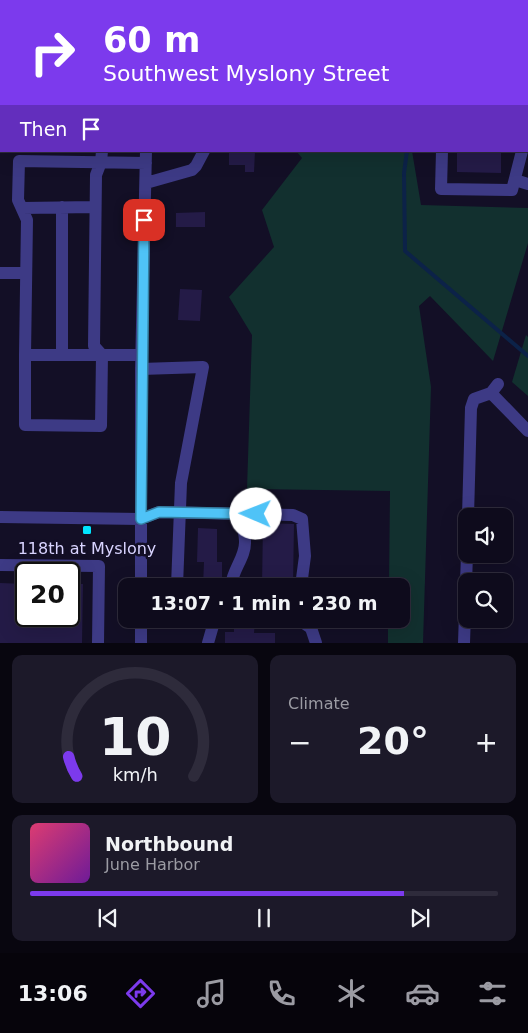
<!DOCTYPE html>
<meta charset="utf-8">
<style>
body{margin:0;font-family:"DejaVu Sans",sans-serif;background:#1c1929;color:#f1f3f6;height:100vh;display:flex;flex-direction:column;font-size:19px;white-space:nowrap}
*{box-sizing:border-box;margin:0}
p{font-size:16px;color:#9b9ba3}
.icon{flex:none;width:28px;height:28px;fill:none;stroke:currentColor;stroke-width:2;stroke-linecap:round;stroke-linejoin:round}
.map{position:relative;height:643px;overflow:hidden}
.panel{display:flex;flex-direction:column;gap:12px;padding:12px;background:#08060f;flex:1}
.panel>*{flex:none}
.hud{position:absolute;left:0px;top:0px;width:529px;height:152px;box-shadow:0 5px 20px #0002,0 0 0 1px #2e2b3b;background:#7c3aed;color:#fff;overflow:hidden}
.tools{position:absolute;left:458px;top:508px;display:grid;gap:10px}
.tools a{display:grid;place-items:center;width:55px;height:55px;border-radius:10px;background:#0e0b1c;box-shadow:0 5px 20px #0002,0 0 0 1px #2e2b3b;font-size:25px}
.speed{position:absolute;left:15px;top:562px;display:flex;gap:10px;font-size:25px;font-weight:700;text-align:center}
.speed>*{display:grid;place-content:center;width:65px;height:65px;border-radius:50%;background:#0e0b1c;box-shadow:0 5px 20px #0002,0 0 0 1px #2e2b3b;line-height:1}
.speed .limit{border:2px solid #111;border-radius:8px;background:#fff;color:#111}
.pin{position:absolute;display:grid;place-items:center;width:42px;height:42px;color:#fff;margin:-21px;border-radius:10px;box-shadow:0 2px 8px #0006}
.me{position:absolute;width:55px;margin:-28px;rotate:271deg;stroke-linejoin:round;filter:drop-shadow(0 0 4px #0008)}
.turn{display:flex;align-items:center;gap:18px;height:105px;padding:0 20px;font-size:22px}
.turn .icon{width:65px;height:65px;stroke-width:2.5}
.turn b{display:block;font-size:35px;line-height:42px}
.then{display:flex;align-items:center;height:48px;padding:0 20px;background:#0003;gap:10px;font-size:19px}
.big{font-size:38px;font-weight:600;line-height:1.1}
.panel .tile{flex:1;display:flex;flex-direction:column;justify-content:center;gap:8px;min-width:0;padding:0 18px;border-radius:10px;background:#1c1929}
.panel .dial{align-items:center;gap:0}
.dial svg{height:130px;overflow:visible;fill:none;stroke:#2e2b3b;stroke-width:7;stroke-linecap:round;text-anchor:middle}
.dial text{fill:#f1f3f6;stroke:none}
.song{display:flex;align-items:center;gap:15px}
.cover{width:60px;height:60px;border-radius:8px;background:linear-gradient(135deg,hsl(340 70% 55%),hsl(280 70% 35%))}
.played{height:5px;border-radius:2px;background:linear-gradient(90deg,#7c3aed 80%,#2e2b3b 80%)}
.keys{display:flex;justify-content:space-around;direction:ltr}
.heat{display:flex;justify-content:space-between;align-items:center;font-size:28px;direction:ltr}
.panel .tiles{flex:1;display:grid;gap:12px;grid-template-columns:1fr 1fr}
.tile:last-child{grid-column:span 2}
.trip{position:absolute;left:118px;top:578px;width:292px;height:50px;border-radius:10px;background:#0e0b1c;box-shadow:0 5px 20px #0002,0 0 0 1px #2e2b3b;font-weight:600;line-height:50px;text-align:center}
.tab-bar{display:flex;height:80px;justify-content:space-around;align-items:center;background:#06040b;color:#9b9ba3}
.tab-bar .icon{width:35px;height:35px}
.tab-bar .on{color:#7c3aed}
.tab-bar b{font-size:22px;color:#f1f3f6}
.map>svg:first-child{display:block}
.green{fill:#12302f}
.lines{fill:none;stroke-linecap:round;stroke-linejoin:round}
.stream{stroke:#0c2248;stroke-width:4}
.building{fill:#241b47}
.minor{stroke:#3d3a85;stroke-width:12}
.route-casing{stroke:#337fa1;stroke-width:12}
.route{stroke:#4fc3f7;stroke-width:9}
.poi-dot{fill:#00e5ff;stroke:#130f26;stroke-width:2}
.labels{text-anchor:middle;dominant-baseline:central;stroke-width:5;stroke-linejoin:round;paint-order:stroke}
.poi-label{font-size:16px;fill:#d9d4ff;stroke:#130f26}
</style>
<div class="map">
<svg width="528" height="643" viewBox="0 0 528 643">
<rect width="100%" height="100%" fill="#130f26"/>
<path class="green" d="M296 151H412L421 205 528 208V243L493 361 430 296 419 306 431 387 423 643H388V619H401V586H389L390 491 247 489 252 335 229 297 274 247 262 210 302 158Z
M526 335 528 337V396L512 382Z"/>
<g class="lines">
<path class="stream" d="M43 0 47 1
M407 151 404 173 405 251 528 356"/>
</g>
<path class="building" d="M229 151H255L254 172H245V165H229Z
M457 151H501V173L457 172Z
M205 212V227H176V213Z
M180 289 202 290 200 321 178 320Z
M263 523 294 524 293 586H262Z
M198 528 217 529V562H222V586H203L204 562H197Z
M0 583 26 584V616H69V584H83L82 643H0Z
M234 621H255L254 633H275V643H225V632H234Z"/>
<g class="lines">
<path class="minor" d="M151 1V0
M432 1V0
M528 133V131
M102 151 101 162 96 175 94 346 102 355 101 426 25 425V355C64 355 103 355 141 355
M442 151 441 189 512 190 522 151
M515 180 528 184
M146 183 192 170 196 166 204 151
M62 207V355
M22 208 95 207
M0 273H26
M25 355 27 220 18 200 19 161 146 163
M141 369 203 367 181 483 177 586
M491 393 528 431
M468 516 471 408 474 399 491 393 498 384
M0 517 141 519 159 512 293 515 302 519 305 556 301 586
M0 565 99 566 98 643
M141 586V369L146 151
M231 586C232 570 246 557 245 541 245 532 241 522 238 514
M193 619 214 622 220 619
M298 619 311 628 316 643
M141 643V619
M208 643 214 622
M464 643 467 554"/>
</g>
<g class="lines">
<g class="route-casing">
<path id="route" d="M144 220 141 519 159 512 256 514"/>
</g>
<use href="#route" class="route"/>
</g>
<rect class="poi-dot" x="82" y="525" width="10" height="10" rx="2.5"/>
<g class="labels">
<g class="poi-label">
<text x="87" y="548">118th at Myslony</text>
</g>
</g>
</svg>
<div class="tools">
<a><svg class="icon" aria-label="sound" viewBox="0 0 24 24"><path d="M4 9h4l5-4v14l-5-4H4zM17 9q2 3 0 6"/></svg></a>
<a><svg class="icon" aria-label="search" viewBox="0 0 24 24"><circle cx="10" cy="10" r="6"/><path d="M15 15l6 6"/></svg></a>
</div>
<div class="speed"><div class="limit">20</div></div>
<div class="pin" style="left:144px;top:220px;background:#d93025"><svg class="icon" aria-label="arrive" viewBox="0 0 24 24"><path d="M6 21V4h12l-3 4 3 4H6"/></svg></div>
<svg class="me" style="left:256px;top:514px" viewBox="-20 -20 40 40"><circle r="19" fill="#fff"/><path d="M0-13L10 11 0 6-10 11z" fill="#4fc3f7"/></svg>
<div class="trip">13:07 · 1 min · 230 m</div>
<div class="hud">
<div class="turn"><svg class="icon" aria-label="right" viewBox="0 0 24 24"><path d="M7 20v-9h11M14 6l5 5-5 5"/></svg><div><b>60 m</b>Southwest Myslony Street</div></div>
<div class="then">Then<svg class="icon" aria-label="arrive" viewBox="0 0 24 24"><path d="M6 21V4h12l-3 4 3 4H6"/></svg></div>
</div>
</div>
<section class="panel">
<div class="tiles">
<div class="tile dial"><svg viewBox="0 0 100 80">
<path d="M14 69A42 42 0 1 1 86 69"/>
<path d="M14 69A42 42 0 0 1 9 57" stroke="#7c3aed"/>
<text x="50" y="56" font-size="32" font-weight="700">10</text>
<text x="50" y="72" font-size="11">km/h</text>
</svg></div>
<div class="tile"><p>Climate</p>
<div class="heat"><a>−</a><b class="big">20°</b><a>+</a></div>
</div>
<div class="tile">
<div class="song"><i class="cover"></i><div><b>Northbound</b><p>June Harbor</p></div></div>
<div class="played"></div>
<div class="keys"><svg class="icon" aria-label="previous" viewBox="0 0 24 24"><path d="M18 5L8 12l10 7zM5 5v14"/></svg><svg class="icon" aria-label="pause" viewBox="0 0 24 24"><path d="M8 5v14M16 5v14"/></svg><svg class="icon" aria-label="next" viewBox="0 0 24 24"><path d="M6 5l10 7-10 7zM19 5v14"/></svg></div>
</div>
</div>
</section>
<nav class="tab-bar">
<b>13:06</b>
<svg class="icon on" aria-label="directions" viewBox="0 0 24 24"><path d="M12 3l9 9-9 9-9-9zM9 14v-3h6M13 9l2 2-2 2"/></svg>
<svg class="icon" aria-label="music" viewBox="0 0 24 24"><path d="M9 18V5l10-2v13"/><circle cx="6" cy="18" r="3"/><circle cx="16" cy="16" r="3"/></svg>
<svg class="icon" aria-label="phone" viewBox="0 0 24 24"><path d="M5 4h4l2 5-3 2q2 4 5 5l2-3 5 2v4C11 20 4 13 5 4z"/></svg>
<svg class="icon" aria-label="climate" viewBox="0 0 24 24"><path d="M12 3v18M4 7l16 10M4 17L20 7"/></svg>
<svg class="icon" aria-label="car" viewBox="0 0 24 24"><path d="M5 17H2v-5l4-1 3-4h7l3 4 3 1v5h-3M9 17h6M6 11h13"/><circle cx="7" cy="17" r="2"/><circle cx="17" cy="17" r="2"/></svg>
<svg class="icon" aria-label="filters" viewBox="0 0 24 24"><path d="M4 7h16M4 17h16"/><circle cx="9" cy="7" r="2"/><circle cx="15" cy="17" r="2"/></svg>
</nav>
